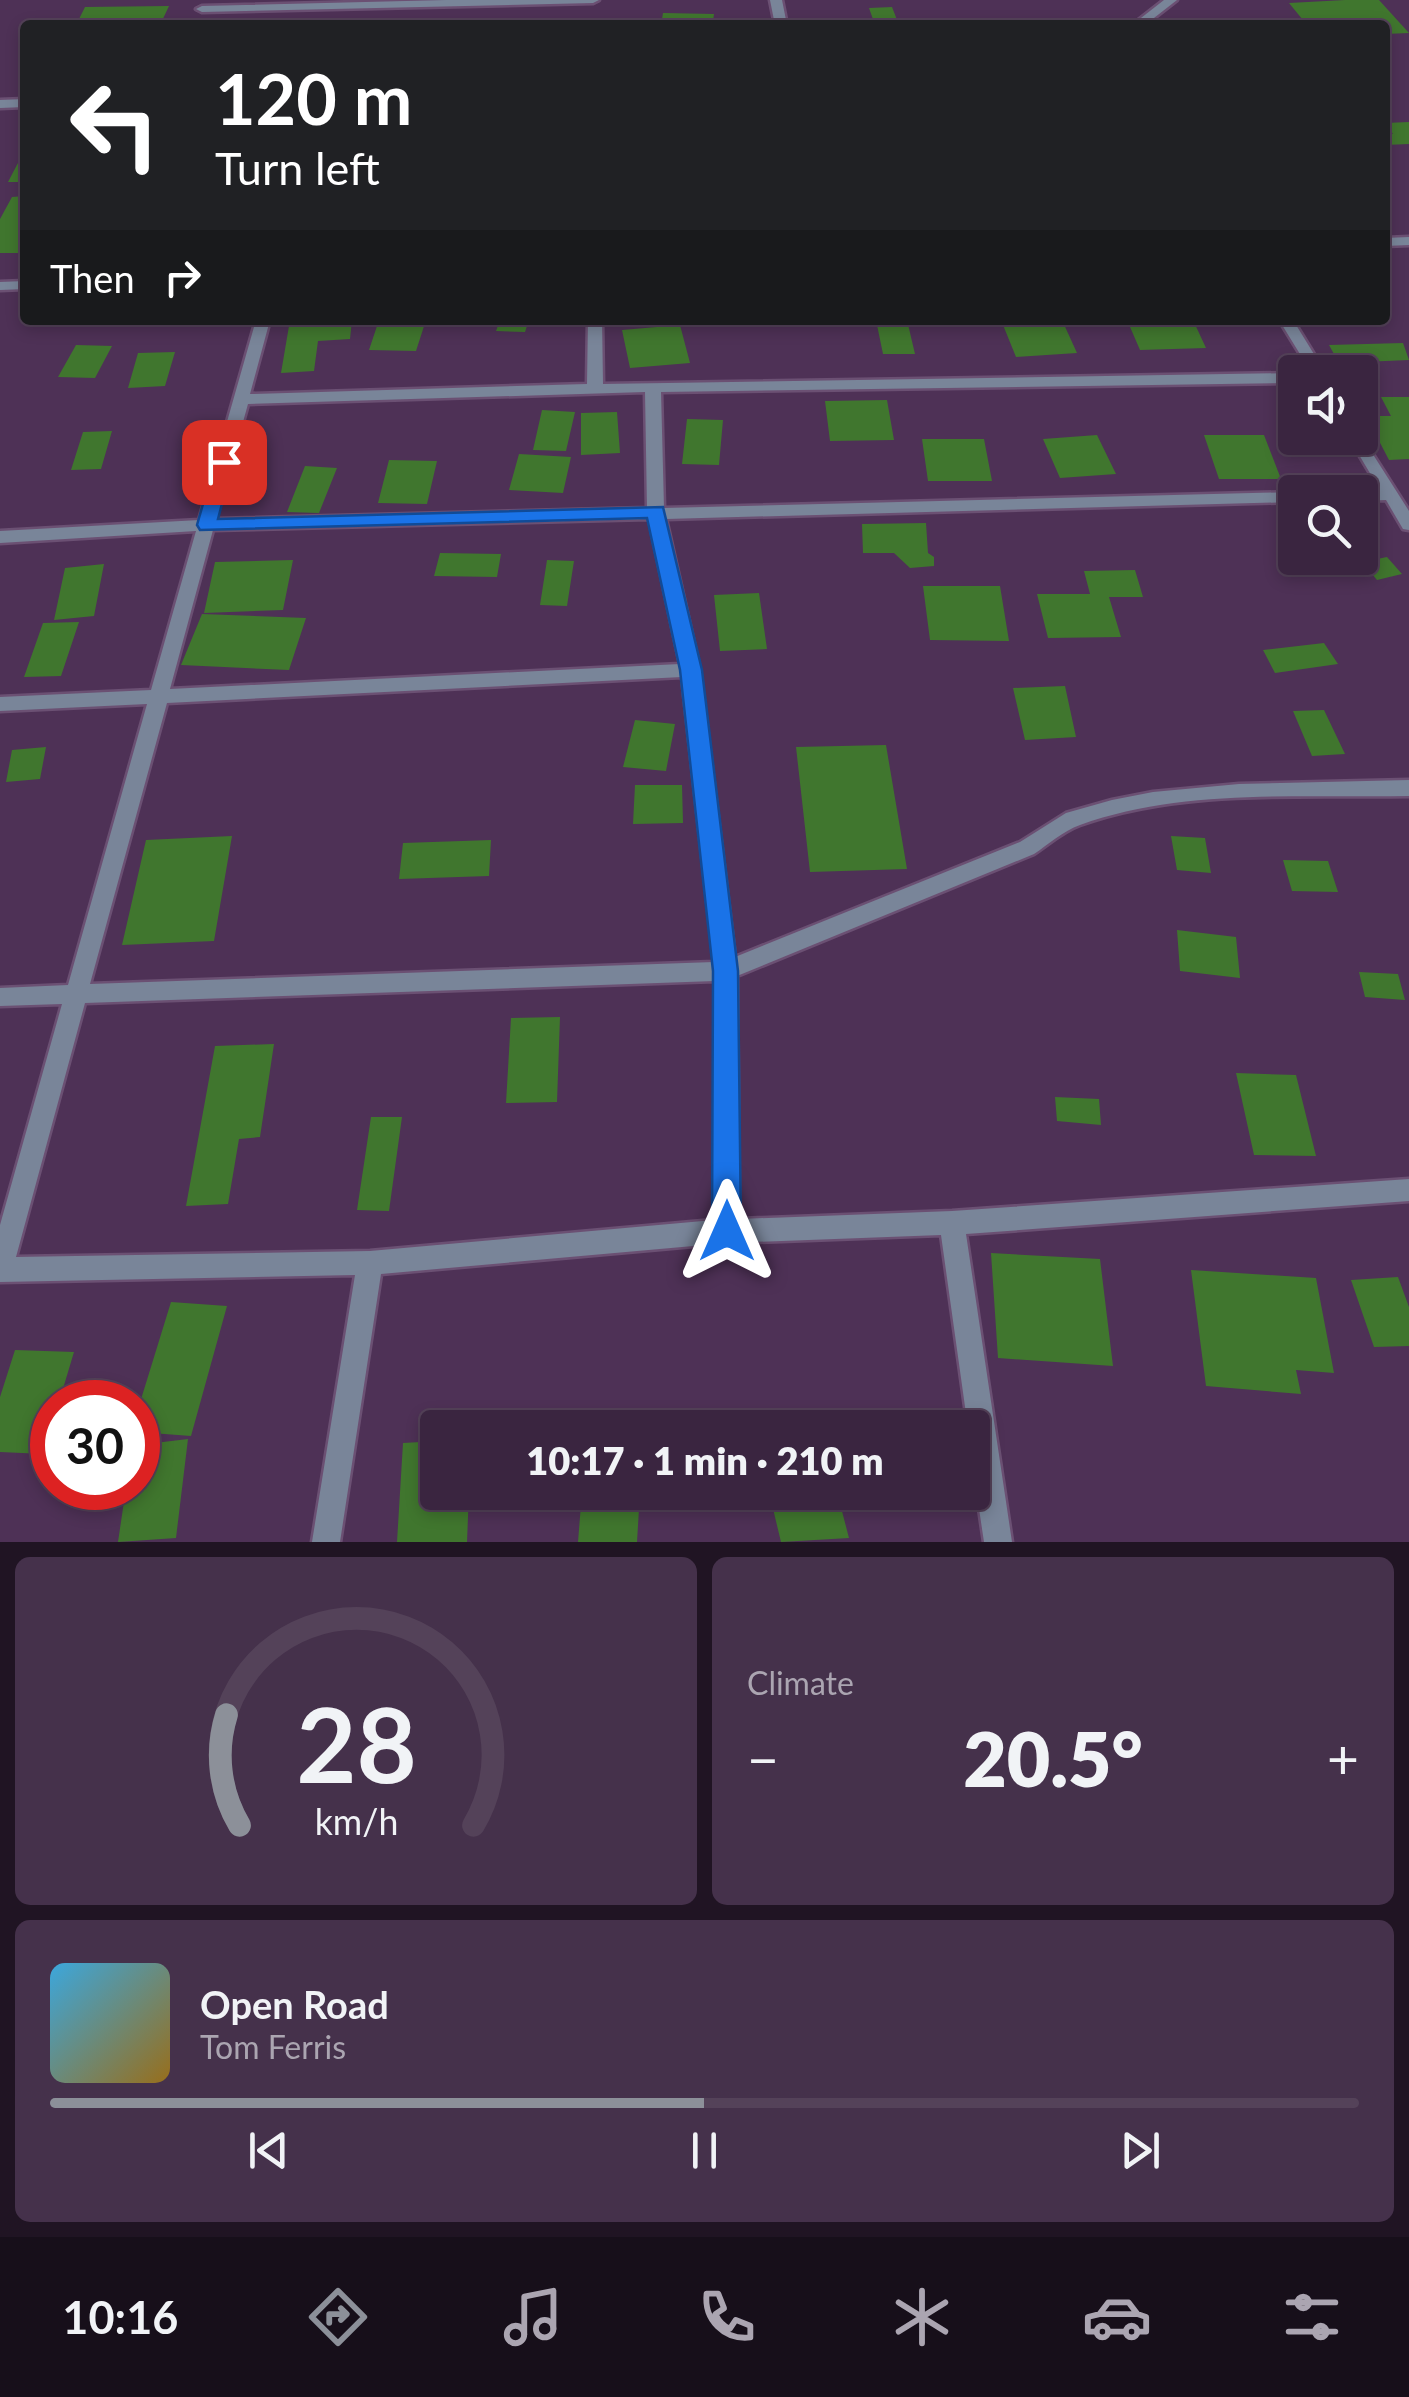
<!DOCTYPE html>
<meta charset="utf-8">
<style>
body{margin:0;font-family:Lato,sans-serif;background:#45314b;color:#f1f3f6;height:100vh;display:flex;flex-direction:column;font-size:38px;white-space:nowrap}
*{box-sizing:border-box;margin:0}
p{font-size:32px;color:#aba5b1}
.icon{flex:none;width:55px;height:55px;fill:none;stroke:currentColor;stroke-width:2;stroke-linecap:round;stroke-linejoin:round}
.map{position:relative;height:1542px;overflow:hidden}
.side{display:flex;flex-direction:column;gap:15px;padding:15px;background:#201423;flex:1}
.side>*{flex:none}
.guide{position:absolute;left:20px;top:20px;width:1370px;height:305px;border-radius:10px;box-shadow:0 5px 15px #0003,0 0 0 2px #544259;background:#202124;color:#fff;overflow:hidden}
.buttons{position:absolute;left:1278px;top:355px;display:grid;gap:20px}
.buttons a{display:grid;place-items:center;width:100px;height:100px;border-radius:10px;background:#3a2540;box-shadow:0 5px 15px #0003,0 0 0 2px #544259;font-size:50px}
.speed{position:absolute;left:30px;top:1380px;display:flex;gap:20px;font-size:50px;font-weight:700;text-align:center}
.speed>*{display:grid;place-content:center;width:130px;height:130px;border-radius:50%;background:#3a2540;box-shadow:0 5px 15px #0003,0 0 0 2px #544259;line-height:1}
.speed .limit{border:15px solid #d22;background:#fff;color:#111}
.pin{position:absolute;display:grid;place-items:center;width:85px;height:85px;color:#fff;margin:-42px;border-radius:20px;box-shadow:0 5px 15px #0006}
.me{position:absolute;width:110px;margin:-55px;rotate:0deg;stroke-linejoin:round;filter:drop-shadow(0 0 8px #0008)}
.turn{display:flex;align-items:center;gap:35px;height:210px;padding:0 30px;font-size:45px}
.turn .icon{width:130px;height:130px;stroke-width:2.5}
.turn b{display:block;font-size:70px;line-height:85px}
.then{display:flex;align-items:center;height:95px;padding:0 30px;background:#0003;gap:20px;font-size:38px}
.big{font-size:75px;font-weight:800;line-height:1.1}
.side .tile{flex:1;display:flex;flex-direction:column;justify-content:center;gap:15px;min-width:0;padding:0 35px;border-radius:15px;background:#45314b}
.side .dial{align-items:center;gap:0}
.dial svg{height:260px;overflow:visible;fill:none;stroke:#544259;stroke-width:7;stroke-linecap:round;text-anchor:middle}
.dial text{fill:#f1f3f6;stroke:none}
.song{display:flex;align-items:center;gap:30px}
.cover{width:120px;height:120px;border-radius:15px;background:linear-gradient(135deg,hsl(200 70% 55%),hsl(40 70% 35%))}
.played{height:10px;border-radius:5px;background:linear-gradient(90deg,#8c9099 50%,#544259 50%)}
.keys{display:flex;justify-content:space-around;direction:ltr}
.heat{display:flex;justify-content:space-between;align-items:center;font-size:55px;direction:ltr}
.side .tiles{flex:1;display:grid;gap:15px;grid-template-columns:1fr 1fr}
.tile:last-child{grid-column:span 2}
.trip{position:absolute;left:420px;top:1410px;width:570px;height:100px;border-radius:10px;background:#3a2540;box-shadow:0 5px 15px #0003,0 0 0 2px #544259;font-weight:800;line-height:100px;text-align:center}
.tabs{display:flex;height:160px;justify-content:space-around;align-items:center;background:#170f1a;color:#aba5b1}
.tabs .icon{width:70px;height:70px}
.tabs .active{color:#8c9099}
.tabs b{font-size:45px;color:#f1f3f6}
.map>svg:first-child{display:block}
.building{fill:#40762e}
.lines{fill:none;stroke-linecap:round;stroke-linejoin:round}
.street-casing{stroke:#6b5073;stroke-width:5}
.street{fill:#798599;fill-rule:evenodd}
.route{fill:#1a73e8;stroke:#114b97;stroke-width:2.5}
</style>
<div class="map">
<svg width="1409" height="1542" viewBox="0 0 1409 1542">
<rect width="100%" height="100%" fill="#4e3156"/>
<path class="building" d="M1345 0H1379L1409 33 1385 34V25H1307L1289 3Z
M169 6 160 25H76L85 7Z
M892 7 899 25H875L869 8Z
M663 13 714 14 713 21H739L738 25H661Z
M1409 122V144L1385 145V134H1393L1385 123Z
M19 161H25V182H8Z
M25 196V253H0V219L12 197Z
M290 320H352L350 339 318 341 314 371 281 373Z
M379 320H426L416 351 369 350Z
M500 320H529L525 332 496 331Z
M876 320H907L915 354H883Z
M1001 320H1062L1077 353 1016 357Z
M1127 320H1193L1206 348 1140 350Z
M680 325 690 363 630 368 622 330Z
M1403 343 1409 360 1339 363 1329 345Z
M76 345 112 346 95 378 58 377Z
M175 352 165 386 128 388 138 353Z
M1381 397H1409V459L1389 460 1366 416H1391Z
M887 400 894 440 830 441 825 401Z
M542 410 575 412 566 451 533 450Z
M617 412 620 453 581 455V413Z
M687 419 723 420 719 465 682 464Z
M112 431 101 469 71 470 83 432Z
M1097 435 1116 474 1060 478 1043 439Z
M1204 435H1264L1281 479H1219Z
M922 439H984L992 481H928Z
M519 454 571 457 563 493 509 490Z
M389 460 437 461 427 504 378 503Z
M305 466 337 468 319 513 287 512Z
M926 523 928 553 934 557V566L910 568 894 553H863L862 524Z
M440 553 501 554 497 577 434 576Z
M1387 557 1402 574 1377 580 1362 562Z
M293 560 283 610 204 613 215 562Z
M547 560 574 561 567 606 540 605Z
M104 564 94 616 54 620 65 568Z
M1135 570 1143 597H1109L1121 637 1048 638 1037 594H1090L1084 571Z
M923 586H1000L1009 641 930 640Z
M759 593 767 649 720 651 714 595Z
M202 614 306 618 289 670 181 665Z
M79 622 61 676 24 677 43 623Z
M1324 643 1338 664 1275 673 1263 650Z
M1065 686 1076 737 1025 740 1013 688Z
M1324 710 1345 754 1312 756 1293 711Z
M635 720 675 724 666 771 623 767Z
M886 745 907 869 810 872 796 747Z
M46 747 40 779 6 782 12 750Z
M635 785H682L683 823 633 824Z
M232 836 214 941 122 945 146 840Z
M1171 836 1205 838 1211 873 1177 870Z
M491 840 489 876 399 879 403 843Z
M1283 860 1328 861 1338 892 1292 891Z
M1177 930 1236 937 1240 978 1180 971Z
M1359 972 1398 974 1405 1000 1365 997Z
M560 1017 557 1102 506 1103 511 1018Z
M274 1044 260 1137 239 1139 228 1204 186 1206 215 1046Z
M1236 1073 1296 1075 1316 1156 1254 1155Z
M1055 1097 1099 1099 1101 1125 1057 1121Z
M371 1117H402L389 1211 357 1210Z
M991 1253 1100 1259 1113 1366 998 1358Z
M1191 1270 1316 1278 1334 1373 1296 1370 1301 1394 1206 1386Z
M1398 1277 1409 1307V1346L1374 1347 1351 1280Z
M171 1302 227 1306 191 1436 138 1432V1409Z
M15 1350 74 1352 59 1402H52V1425L44 1454 0 1452V1397Z
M589 1420 645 1422 644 1428H588Z
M188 1439 176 1538 118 1542 126 1488H138V1445Z
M438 1441V1492H469L467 1542H397L403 1443Z
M582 1492H640L637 1542H578Z
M769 1492H837L849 1538 781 1542Z"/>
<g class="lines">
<g class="street-casing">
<path id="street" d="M446 0H599L593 3 202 12 196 9 202 6Z
M770 0H782L787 25H775Z
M1164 0H1177L1145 25H1132Z
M25 99V107L0 108V100Z
M1409 237V245L1385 246V238Z
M25 281V289L0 290V282Z
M256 320H270L250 394 587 384 588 320H602L603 384 1295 373V383L661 392 664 508 1295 492H1298H1295V502L666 519 700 670 735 957 1020 842 1066 813 1112 800 1153 792 1239 784 1409 780V796C1302 798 1182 788 1080 825 1063 831 1049 844 1034 854L737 976 739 1219 952 1211 1409 1179V1201L966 1234 1012 1542H984L972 1462V1428H968L941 1235 727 1243 381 1274 340 1542H312L355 1275 0 1282V1225L62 1004 0 1006V988L68 985 147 704 0 711V697L151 690 196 531 0 543V531L199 520ZM645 392 647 508 216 519 248 404ZM649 519 680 664 170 689 213 530ZM682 677 714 962 90 984 167 703ZM715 981 714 1220 370 1251 16 1257 85 1003Z
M1279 320H1293L1325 372H1311Z
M1360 434 1409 511V530L1403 529 1386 500 1360 501V492H1354L1380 490 1349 438H1360Z"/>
</g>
<use href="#street" class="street"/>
</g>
<path class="route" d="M224 457 233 462 218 519 663 507 702 670 738 971 741 1231 737 1241 727 1245 717 1241 712 1231 713 971 680 670 647 518 200 530 197 525 215 462Z"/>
</svg>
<div class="buttons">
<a><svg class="icon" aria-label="sound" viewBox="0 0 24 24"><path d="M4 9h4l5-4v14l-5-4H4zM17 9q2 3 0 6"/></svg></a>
<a><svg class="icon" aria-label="search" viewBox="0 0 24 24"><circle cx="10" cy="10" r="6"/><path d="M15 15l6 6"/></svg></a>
</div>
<div class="speed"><div class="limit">30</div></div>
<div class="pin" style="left:224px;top:462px;background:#d93025"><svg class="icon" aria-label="arrive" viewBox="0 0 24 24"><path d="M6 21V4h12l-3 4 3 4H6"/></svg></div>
<svg class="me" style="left:727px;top:1231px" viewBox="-20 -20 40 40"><path d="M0-17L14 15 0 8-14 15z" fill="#1a73e8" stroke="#fff" stroke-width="4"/></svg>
<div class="trip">10:17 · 1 min · 210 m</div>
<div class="guide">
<div class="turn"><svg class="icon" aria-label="left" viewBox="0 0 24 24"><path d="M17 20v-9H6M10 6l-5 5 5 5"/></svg><div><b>120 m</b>Turn left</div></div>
<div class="then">Then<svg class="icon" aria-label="right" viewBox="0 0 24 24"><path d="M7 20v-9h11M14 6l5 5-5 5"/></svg></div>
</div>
</div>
<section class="side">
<div class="tiles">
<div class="tile dial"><svg viewBox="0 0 100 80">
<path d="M14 69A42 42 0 1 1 86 69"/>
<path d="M14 69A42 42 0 0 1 10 35" stroke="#8c9099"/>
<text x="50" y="56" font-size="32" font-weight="700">28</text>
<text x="50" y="72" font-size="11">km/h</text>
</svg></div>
<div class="tile"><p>Climate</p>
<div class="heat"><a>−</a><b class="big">20.5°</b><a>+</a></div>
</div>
<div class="tile">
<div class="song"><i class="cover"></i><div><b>Open Road</b><p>Tom Ferris</p></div></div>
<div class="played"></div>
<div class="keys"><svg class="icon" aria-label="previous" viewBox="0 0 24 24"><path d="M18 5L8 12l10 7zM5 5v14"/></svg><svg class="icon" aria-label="pause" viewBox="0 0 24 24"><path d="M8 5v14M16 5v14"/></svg><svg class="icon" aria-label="next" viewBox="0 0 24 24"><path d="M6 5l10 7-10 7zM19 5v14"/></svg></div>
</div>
</div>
</section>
<nav class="tabs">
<b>10:16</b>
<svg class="icon active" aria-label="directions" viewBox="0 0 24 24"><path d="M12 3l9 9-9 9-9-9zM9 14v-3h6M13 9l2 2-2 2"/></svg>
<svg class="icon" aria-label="music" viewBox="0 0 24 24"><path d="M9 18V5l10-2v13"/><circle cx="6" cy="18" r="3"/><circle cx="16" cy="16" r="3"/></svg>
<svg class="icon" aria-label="phone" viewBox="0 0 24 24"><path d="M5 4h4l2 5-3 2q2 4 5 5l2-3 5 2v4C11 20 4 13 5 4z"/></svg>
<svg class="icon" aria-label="climate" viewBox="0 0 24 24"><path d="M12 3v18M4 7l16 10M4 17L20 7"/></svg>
<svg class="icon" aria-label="car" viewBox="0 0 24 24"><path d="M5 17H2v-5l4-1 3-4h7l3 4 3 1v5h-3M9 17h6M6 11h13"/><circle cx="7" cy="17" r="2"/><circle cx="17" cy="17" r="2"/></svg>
<svg class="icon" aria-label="filters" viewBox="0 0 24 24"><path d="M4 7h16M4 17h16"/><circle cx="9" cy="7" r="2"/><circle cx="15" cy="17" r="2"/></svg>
</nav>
